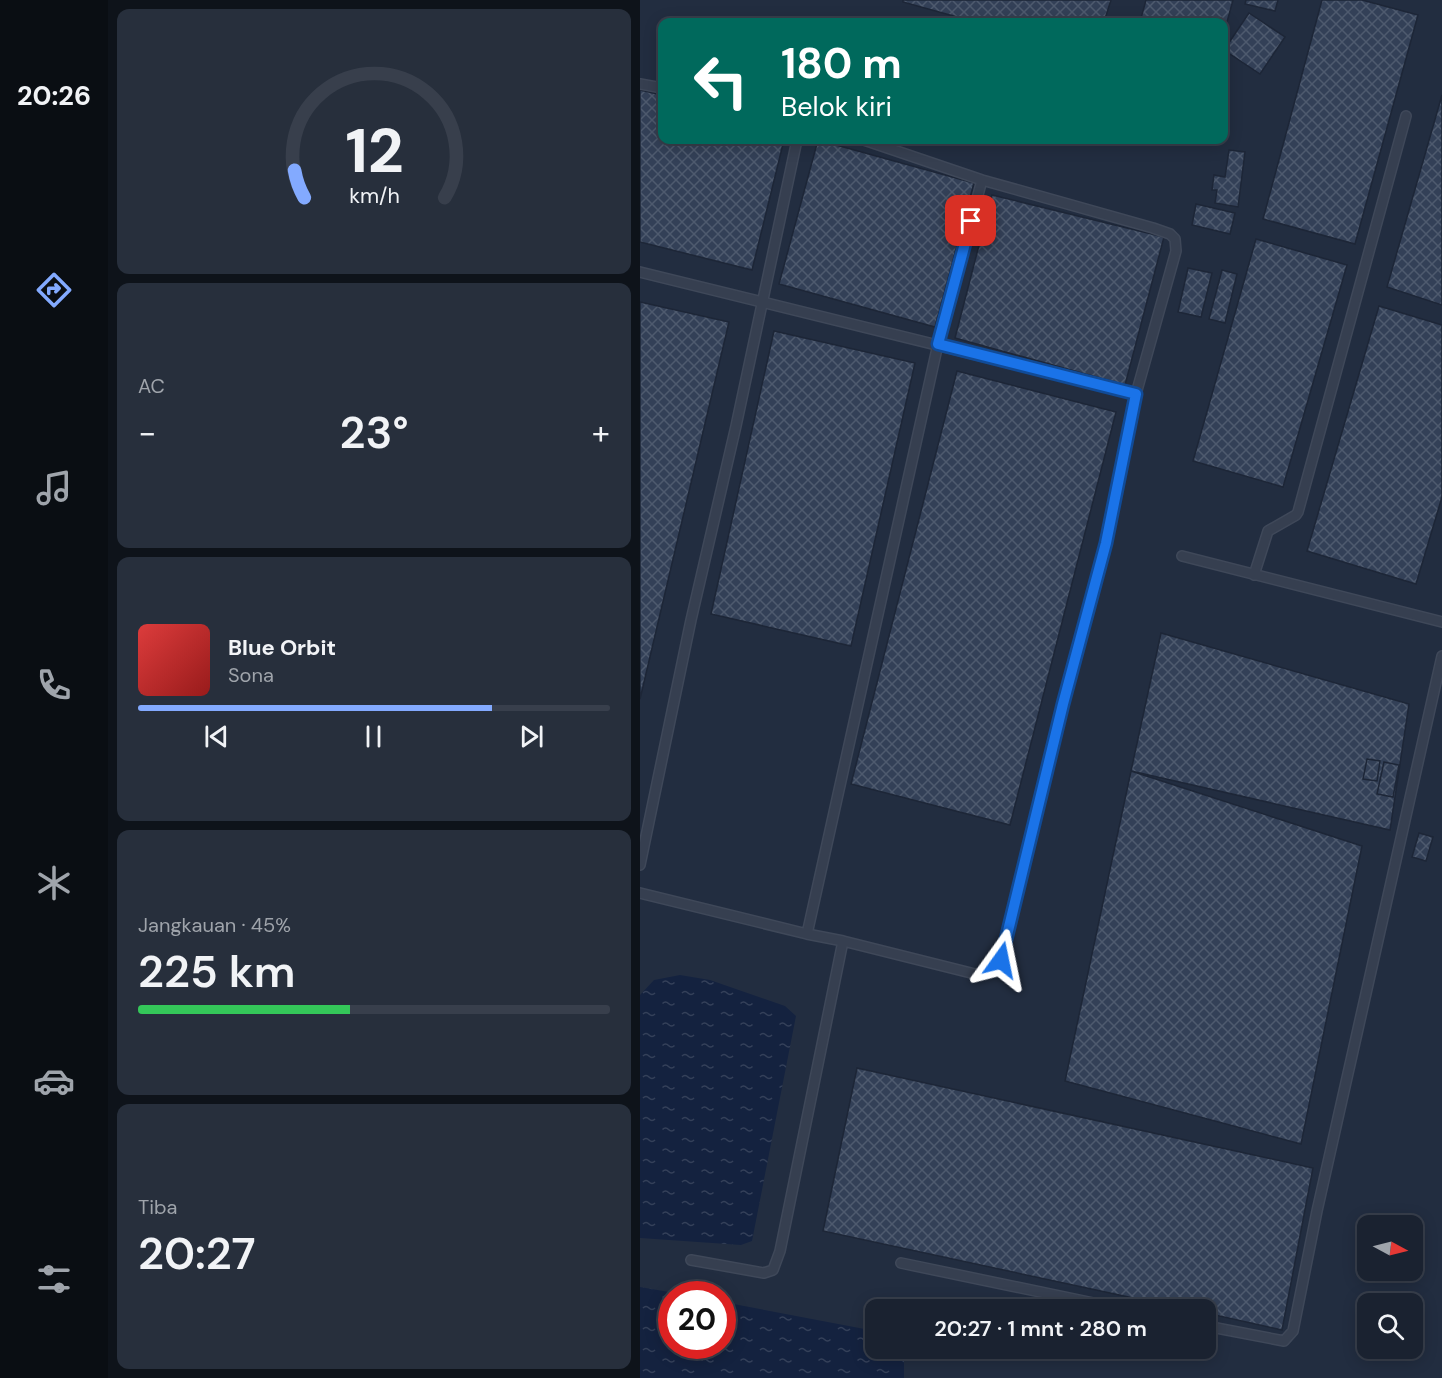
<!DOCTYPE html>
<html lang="id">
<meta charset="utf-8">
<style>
body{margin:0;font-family:"DM Sans",sans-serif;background:#272f3c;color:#f1f3f6;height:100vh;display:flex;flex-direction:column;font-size:22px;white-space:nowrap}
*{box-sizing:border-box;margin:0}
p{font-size:20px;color:#9fa4ab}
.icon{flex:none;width:33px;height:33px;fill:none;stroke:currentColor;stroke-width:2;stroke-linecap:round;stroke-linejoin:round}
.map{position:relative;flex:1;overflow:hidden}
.side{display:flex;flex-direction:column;gap:9px;padding:9px;background:#0e131a;width:532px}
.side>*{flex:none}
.hud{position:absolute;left:18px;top:18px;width:570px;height:126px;border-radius:12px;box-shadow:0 3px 15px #0003,0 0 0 2px #383f4c;background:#00695c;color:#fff;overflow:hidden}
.needle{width:39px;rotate:97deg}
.buttons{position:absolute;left:717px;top:1215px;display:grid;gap:12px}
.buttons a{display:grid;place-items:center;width:66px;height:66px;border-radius:12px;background:#1a2230;box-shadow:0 3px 15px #0003,0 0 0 2px #383f4c;font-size:30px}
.speed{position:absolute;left:18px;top:1281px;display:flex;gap:12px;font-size:30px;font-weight:700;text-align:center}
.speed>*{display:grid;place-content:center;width:78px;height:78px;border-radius:50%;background:#1a2230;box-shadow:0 3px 15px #0003,0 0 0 2px #383f4c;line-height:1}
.speed .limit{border:9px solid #d22;background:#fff;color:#111}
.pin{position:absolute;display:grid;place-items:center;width:51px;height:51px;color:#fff;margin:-26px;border-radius:12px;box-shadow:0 3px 9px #0006}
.me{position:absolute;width:66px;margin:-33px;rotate:12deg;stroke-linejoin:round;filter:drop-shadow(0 0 4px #0008)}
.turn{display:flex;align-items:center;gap:21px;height:126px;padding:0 24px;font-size:27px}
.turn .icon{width:78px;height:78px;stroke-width:2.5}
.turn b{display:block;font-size:42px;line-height:51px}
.big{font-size:45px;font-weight:600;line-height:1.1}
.side .widget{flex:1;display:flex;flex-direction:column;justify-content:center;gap:9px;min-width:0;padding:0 21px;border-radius:12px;background:#272f3c}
.side .dial{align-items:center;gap:0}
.dial svg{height:156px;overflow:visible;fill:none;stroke:#383f4c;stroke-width:7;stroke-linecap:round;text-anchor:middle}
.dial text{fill:#f1f3f6;stroke:none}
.song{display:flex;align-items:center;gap:18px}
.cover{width:72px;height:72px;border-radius:9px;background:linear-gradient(135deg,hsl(0 70% 55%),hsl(0 70% 35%))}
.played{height:6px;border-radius:3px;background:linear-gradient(90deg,#83aaff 75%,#383f4c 75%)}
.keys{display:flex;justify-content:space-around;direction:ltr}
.heat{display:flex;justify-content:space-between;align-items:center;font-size:33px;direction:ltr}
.charge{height:9px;border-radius:4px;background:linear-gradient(90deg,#34c759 45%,#383f4c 0)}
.trip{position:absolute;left:225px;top:1299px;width:351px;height:60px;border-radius:12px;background:#1a2230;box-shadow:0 3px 15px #0003,0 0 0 2px #383f4c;font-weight:600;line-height:60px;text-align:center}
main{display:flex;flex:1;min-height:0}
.dock{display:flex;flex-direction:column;width:108px;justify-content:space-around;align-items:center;background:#0a0e13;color:#9fa4ab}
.dock .icon{width:42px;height:42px}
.dock .on{color:#83aaff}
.dock b{font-size:27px;color:#f1f3f6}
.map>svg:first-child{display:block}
.water{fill:url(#water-ripples)}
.building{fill:url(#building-cross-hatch);stroke:#1d2637;stroke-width:1.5}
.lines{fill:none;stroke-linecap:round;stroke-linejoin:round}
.service-casing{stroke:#3f4859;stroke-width:12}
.service{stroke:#363f50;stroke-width:9}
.route-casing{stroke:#114b97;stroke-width:15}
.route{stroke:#1a73e8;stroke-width:10}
</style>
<main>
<nav class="dock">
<b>20:26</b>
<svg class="icon on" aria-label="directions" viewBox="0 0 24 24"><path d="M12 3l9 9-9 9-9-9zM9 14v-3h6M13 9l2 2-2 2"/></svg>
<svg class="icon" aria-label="music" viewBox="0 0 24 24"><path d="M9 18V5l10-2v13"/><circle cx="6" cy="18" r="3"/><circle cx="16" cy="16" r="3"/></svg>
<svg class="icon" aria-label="phone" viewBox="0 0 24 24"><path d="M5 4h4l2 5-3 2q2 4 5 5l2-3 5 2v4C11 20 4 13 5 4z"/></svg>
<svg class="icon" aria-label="climate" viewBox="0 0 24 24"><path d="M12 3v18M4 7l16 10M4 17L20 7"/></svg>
<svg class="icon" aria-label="car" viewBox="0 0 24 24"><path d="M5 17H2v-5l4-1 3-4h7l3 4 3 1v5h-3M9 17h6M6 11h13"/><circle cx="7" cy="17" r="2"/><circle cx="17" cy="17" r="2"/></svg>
<svg class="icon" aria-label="filters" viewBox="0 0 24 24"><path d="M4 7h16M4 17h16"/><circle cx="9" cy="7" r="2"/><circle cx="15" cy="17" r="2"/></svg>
</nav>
<section class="side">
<div class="widget dial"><svg viewBox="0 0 100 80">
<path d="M14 69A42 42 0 1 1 86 69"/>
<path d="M14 69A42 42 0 0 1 9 55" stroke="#83aaff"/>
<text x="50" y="56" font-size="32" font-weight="700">12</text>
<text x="50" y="72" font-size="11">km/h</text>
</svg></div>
<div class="widget"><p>AC</p>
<div class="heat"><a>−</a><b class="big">23°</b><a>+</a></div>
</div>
<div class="widget">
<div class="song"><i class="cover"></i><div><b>Blue Orbit</b><p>Sona</p></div></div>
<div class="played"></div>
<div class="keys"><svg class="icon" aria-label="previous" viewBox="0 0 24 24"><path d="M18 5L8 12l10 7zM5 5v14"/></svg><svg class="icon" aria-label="pause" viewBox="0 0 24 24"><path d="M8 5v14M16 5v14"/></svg><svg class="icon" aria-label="next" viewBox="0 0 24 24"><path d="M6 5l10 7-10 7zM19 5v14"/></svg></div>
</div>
<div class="widget"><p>Jangkauan · 45%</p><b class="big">225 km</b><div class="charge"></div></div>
<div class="widget"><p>Tiba</p><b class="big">20:27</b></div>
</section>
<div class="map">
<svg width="802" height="1378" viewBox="0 0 802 1378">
<defs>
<pattern id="water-ripples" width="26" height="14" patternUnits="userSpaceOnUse" patternTransform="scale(1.5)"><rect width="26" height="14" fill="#14223f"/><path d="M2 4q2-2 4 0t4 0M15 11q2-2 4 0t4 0" fill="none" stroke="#344059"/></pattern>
<pattern id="building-cross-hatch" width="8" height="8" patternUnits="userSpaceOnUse" patternTransform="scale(1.5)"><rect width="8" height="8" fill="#334057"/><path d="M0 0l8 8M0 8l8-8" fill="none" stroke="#4e5a6e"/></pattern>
</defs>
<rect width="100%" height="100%" fill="#222d40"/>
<path class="water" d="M40 975 70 980 145 1006 156 1016 112 1241 101 1245 0 1238V995L14 980Z
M0 1287 41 1294H32V1346H82L83 1302 235 1331 236 1348 253 1349 264 1360V1378H0Z"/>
<path class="building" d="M263 0H471L464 22H335L263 2Z
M506 0H593L584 33V22H500Z
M606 0H638L635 11 605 4Z
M682 0H722L778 15 715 244 623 219Z
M609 13 645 37 620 74 584 50Z
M0 90 22 95V140H144L112 270 0 242Z
M802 95V305L747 287Z
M178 140 334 183 295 327 139 284Z
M589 150 605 152 598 207 575 203 577 190H572L574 175 585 177Z
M352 195 524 237 485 385 315 338Z
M556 204 595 213 590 234 552 225Z
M616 239 707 265 643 487 553 461Z
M548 268 572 273 561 317 538 312Z
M582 270 597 274 585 323 569 319Z
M0 302 89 322 0 699Z
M739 306 802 325V497L776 584 667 551Z
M134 331 275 363 211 646 71 614Z
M317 371 476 412 370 825 211 784Z
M521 633 769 704 750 830 491 771Z
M727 759 740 761 737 781 723 779Z
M744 762 759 765 753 797 737 794Z
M491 771 722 846 661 1144 425 1081Z
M779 833 793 837 786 861 772 857Z
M217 1068 673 1168 642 1330 566 1313V1310H549L183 1231Z"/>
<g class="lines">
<g class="service-casing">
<path id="service" d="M0 84 22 88
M0 272 496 394
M542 556 802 622
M614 575 628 531 656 515 658 512 766 116
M0 865 51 620 96 426 157 140
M0 893 167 934
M203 941 167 934 298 344 342 180
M51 1260 124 1273 133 1270 140 1251 203 941 335 974C348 974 353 971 361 960L434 660 466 543 496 394 536 251 535 239 530 234 513 228 342 180 224 140
M261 1263 487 1310
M566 1326 644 1341 653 1331 677 1211 802 656"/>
</g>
<use href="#service" class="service"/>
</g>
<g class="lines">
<g class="route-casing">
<path id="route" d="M331 221 298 344 496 394 466 543 423 704 361 960"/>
</g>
<use href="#route" class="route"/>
</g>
</svg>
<div class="buttons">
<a><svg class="needle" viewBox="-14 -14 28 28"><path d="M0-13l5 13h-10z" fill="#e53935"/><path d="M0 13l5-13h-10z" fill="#9fa4ab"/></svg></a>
<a><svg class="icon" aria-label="search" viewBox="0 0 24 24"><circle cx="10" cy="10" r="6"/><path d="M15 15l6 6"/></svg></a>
</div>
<div class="speed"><div class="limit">20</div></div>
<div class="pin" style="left:331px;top:221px;background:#d93025"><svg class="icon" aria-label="arrive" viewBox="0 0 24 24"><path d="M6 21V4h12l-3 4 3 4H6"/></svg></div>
<svg class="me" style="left:361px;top:960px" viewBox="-20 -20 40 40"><path d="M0-17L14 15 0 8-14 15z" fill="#1a73e8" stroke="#fff" stroke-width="4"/></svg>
<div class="trip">20:27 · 1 mnt · 280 m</div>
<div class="hud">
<div class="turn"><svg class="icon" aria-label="left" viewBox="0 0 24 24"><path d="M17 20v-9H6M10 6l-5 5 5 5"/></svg><div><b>180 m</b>Belok kiri</div></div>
</div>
</div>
</main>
